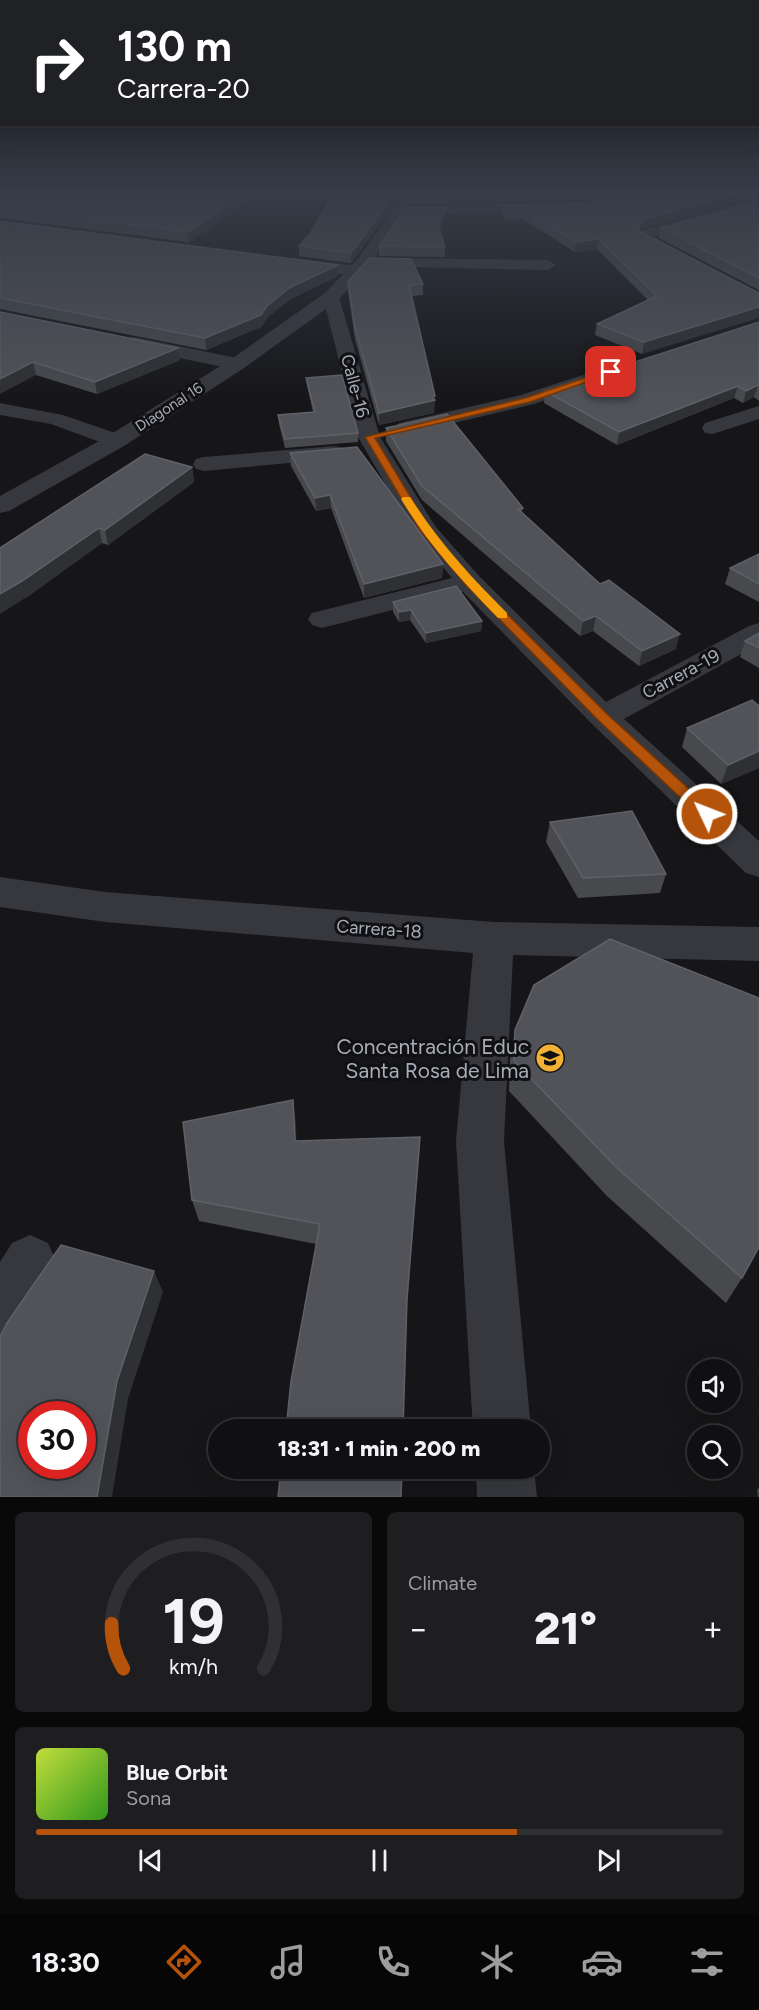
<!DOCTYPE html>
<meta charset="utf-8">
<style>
body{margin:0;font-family:Figtree,sans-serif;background:#1e1e20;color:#f1f3f6;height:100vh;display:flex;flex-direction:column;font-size:22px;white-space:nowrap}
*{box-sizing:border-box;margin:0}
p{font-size:20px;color:#9c9d9f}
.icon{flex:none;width:33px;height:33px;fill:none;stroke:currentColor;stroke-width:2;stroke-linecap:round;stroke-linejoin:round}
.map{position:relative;height:1497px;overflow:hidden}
.drawer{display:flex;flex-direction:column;gap:15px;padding:15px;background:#09090a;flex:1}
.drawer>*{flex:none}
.hud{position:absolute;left:0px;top:0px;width:759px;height:126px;box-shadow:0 6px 24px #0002,0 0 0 2px #303032;background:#202124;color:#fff;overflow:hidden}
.fabs{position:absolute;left:687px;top:1359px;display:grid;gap:12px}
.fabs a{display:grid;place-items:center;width:54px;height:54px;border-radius:50%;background:#101012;box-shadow:0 6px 24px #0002,0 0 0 2px #303032;font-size:30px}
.speed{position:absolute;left:18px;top:1401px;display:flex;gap:12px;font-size:30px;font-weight:700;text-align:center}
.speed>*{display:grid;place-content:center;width:78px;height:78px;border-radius:50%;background:#101012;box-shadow:0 6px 24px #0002,0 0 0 2px #303032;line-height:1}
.speed .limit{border:9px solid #d22;background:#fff;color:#111}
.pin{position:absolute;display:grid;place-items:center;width:51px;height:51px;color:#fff;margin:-26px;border-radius:12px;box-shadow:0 3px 9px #0006}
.me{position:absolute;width:66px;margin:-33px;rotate:313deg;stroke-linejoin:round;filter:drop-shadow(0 0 4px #0008)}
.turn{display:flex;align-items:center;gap:21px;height:126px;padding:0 18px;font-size:27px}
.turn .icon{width:78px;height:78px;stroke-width:2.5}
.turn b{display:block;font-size:42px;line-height:51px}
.big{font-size:45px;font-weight:800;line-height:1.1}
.drawer .widget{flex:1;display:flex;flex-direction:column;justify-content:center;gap:9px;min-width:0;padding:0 21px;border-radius:9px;background:#1e1e20}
.drawer .dial{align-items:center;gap:0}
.dial svg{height:156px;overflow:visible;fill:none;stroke:#303032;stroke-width:7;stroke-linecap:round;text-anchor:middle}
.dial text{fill:#f1f3f6;stroke:none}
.song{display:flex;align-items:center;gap:18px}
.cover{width:72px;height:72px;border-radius:9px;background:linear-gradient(135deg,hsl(70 70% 55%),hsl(110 70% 35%))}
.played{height:6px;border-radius:3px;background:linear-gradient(90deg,#b45309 70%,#303032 70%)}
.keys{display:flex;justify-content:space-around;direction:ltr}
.heat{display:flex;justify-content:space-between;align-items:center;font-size:33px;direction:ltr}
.drawer .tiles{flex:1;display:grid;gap:15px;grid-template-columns:1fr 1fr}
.widget:last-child{grid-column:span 2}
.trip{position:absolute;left:208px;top:1419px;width:342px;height:60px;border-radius:30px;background:#101012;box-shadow:0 6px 24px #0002,0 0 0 2px #303032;font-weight:800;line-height:60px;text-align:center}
.tab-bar{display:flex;height:96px;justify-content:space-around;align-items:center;background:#060607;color:#9c9d9f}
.tab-bar .icon{width:42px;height:42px}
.tab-bar .on{color:#b45309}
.tab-bar b{font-size:27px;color:#f1f3f6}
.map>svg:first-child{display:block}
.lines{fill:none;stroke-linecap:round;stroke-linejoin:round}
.minor{fill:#37383d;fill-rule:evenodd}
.tertiary{fill:#37383d;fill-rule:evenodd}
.wall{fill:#47494d}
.shaded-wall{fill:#2f3033}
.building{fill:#525359;stroke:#5f6168;stroke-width:1.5;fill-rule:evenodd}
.route{fill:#b45309;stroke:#753606;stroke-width:1.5}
.slow{fill:#f59e0b}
.labels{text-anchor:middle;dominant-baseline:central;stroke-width:6;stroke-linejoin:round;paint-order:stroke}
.far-street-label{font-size:15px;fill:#a8adb8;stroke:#111113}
.street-label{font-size:18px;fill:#a8adb8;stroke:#111113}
.near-poi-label{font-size:21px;fill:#a8adb8;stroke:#111113;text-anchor:end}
</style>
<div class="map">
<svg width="759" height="1497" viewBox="0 0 759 1497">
<rect width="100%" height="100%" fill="#161618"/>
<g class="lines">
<path class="minor" d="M759 199V207L653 237 759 293V305L638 239 643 230Z
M547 203 552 204 554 207 552 210 401 215 394 211 401 207Z
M293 258 356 266 364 271 356 276 287 266 285 263 287 260Z
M367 258 548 260 556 265 548 270 361 266 359 263 361 260Z
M331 292 339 297 380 437 435 526 479 576 606 702 749 626 759 623V644L624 719 759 841V877L746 873 592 724 463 592 322 628 312 625 308 619 312 613 452 578 412 530 358 437 323 297Z
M134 337 237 358 244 360 247 364 244 368 237 370 127 347 125 343 127 339Z
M586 374 593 376 596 380 593 384 534 404 407 434 399 433 396 428 399 423 521 395Z
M0 403 63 415 124 436 127 441 124 446 116 448 51 424 0 415Z
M759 406V419L713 434 705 433 702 428 705 423Z
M335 446 343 448 346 453 343 458 204 471 196 469 193 464 196 459 204 457Z
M0 877 105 892 494 922 759 927V961L513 955 504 1141 531 1430H473L456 1141 473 953 105 922 0 907Z
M30 1235 48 1243 56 1261 48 1279 19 1330 0 1338V1262L12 1243Z
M476 1468H534L537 1497H477Z"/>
<path class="tertiary" d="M406 192H419L369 266 337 301 244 368 124 446 9 511 0 513V496L108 436 230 360 325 293 357 260Z"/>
</g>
<path class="wall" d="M0 192H262L189 242 0 218Z
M403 192 351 263 299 256V246L310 234Z
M454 192 450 203 413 204 414 195Z
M482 192H634L603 199 491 202Z
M715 192H759V197L747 200Z
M725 197 723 206 641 229 640 232 759 293 642 354 595 335 597 324 648 300 597 249 575 252 523 219 506 220 501 214 502 205Z
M759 201V290L659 238 661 228Z
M446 207 445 216 440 231 445 247V257L379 256V246Z
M0 221 338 276 290 299 268 317 261 327 206 350 0 309Z
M348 281 423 284V295L411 296 435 396 434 413 379 425 355 339 348 292Z
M0 312 178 348 180 360 97 394 36 375Z
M759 322V401L754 397 743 403 734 398 617 445 544 403 545 391Z
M306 378 358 433V442L285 448 279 424 278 415 313 412 307 386Z
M386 428 523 508 522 512 600 584 676 649 639 666 593 631 580 636 422 500 386 441Z
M290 453 443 564 442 578 364 598 331 508 316 511 291 466Z
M192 467 194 482 108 545 102 543 27 597 0 548Z
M759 554V602L725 584 730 568Z
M393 602 482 621 481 631 426 643 410 620 399 622 393 612Z
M759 633V668L740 657 745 641Z
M759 706V768L721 784 682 747 687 728Z
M550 822 666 874 660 893 578 898 546 842Z
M515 1030 742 1278 726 1303 607 1196 509 1091 510 1060Z
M296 1123V1141L419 1160 316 1244 199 1221 192 1200Z
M759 1488V1497H758L757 1490Z"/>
<path class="shaded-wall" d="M247 192H262L189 242 188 232Z
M397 192H403L351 263V253Z
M451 192H454L450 203V194Z
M604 192H634L603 199Z
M749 192H759V197L747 200Z
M725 197 723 206 641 229 636 238 638 228 643 219Z
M446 207 445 216 438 236V226Z
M599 239 597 249 575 252 576 242Z
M338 265V276L290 299 268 317 261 327 206 350 205 338 267 306 289 288Z
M759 307V318L642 354 644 342Z
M178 348 180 360 97 394 95 382Z
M33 362 36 375 0 394V379Z
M758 385 754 397 743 403 746 391Z
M738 386 734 398 617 445 619 432Z
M435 396 434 413 379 425V413Z
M192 467 194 482 108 545 105 530Z
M330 495 331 508 316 511 315 498Z
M99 528 102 543 27 597 0 614V594Z
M443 564 442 578 364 598V584Z
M411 610 410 620 399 622V612Z
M596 616 593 631 580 636 583 621Z
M482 621 481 631 426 643V633Z
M680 634 676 649 639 666 642 651Z
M759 751V768L721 784 728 765Z
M293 1100 296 1123 297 1164 295 1141Z
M420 1137 419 1160 406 1318 407 1299Z
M154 1271 163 1292 128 1399 112 1497H97L117 1381Z"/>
<path class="building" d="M0 192H247L188 232 0 208Z
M335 192H397L351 253 299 246 310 234Z
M415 192H451L450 194 414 195Z
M490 192H534L492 193Z
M650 192H704L725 197 643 219 638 228 639 231 759 293V307L644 342 597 324 657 296 599 239 576 242 524 210H507L502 205 605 202Z
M759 201V278L661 228Z
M446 207 438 226 445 247 379 246 405 208Z
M0 221 338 265 289 288 267 306 261 315 205 338 0 298Z
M370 258 411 259 423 284 409 285 435 396 432 397 435 400 379 413 355 328 348 281Z
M0 312 178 348 95 382 33 362 0 379Z
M759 322V386L758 385 746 391 738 386 619 432 545 391Z
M342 375 358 433 285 439 278 415 315 412 306 378Z
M447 414 523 508 518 509 600 584 609 580 680 634 642 651 596 616 583 621 422 486 386 428Z
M357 447 443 564 364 584 330 495 315 498 290 453Z
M145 454 192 467 105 530 99 528 22 581 0 594V548Z
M759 554V584L730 568Z
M456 586 482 621 426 633 411 610 399 612 393 602Z
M759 633V648L745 641Z
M752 700 759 706V751L728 765 687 728Z
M632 811 666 874 583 878 550 822Z
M610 939 759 998V1247L742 1278 617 1168 514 1061 515 1030 534 985Z
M293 1100 295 1141 420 1137 407 1299 403 1430H286L291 1381 320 1224 192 1200 183 1122Z
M61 1245 154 1271 117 1381 97 1497H0V1337L7 1323ZM32 1414H82V1466H32Z
M281 1468H402L401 1497H278Z"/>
<linearGradient id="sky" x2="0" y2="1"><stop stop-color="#0c0c0d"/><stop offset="0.48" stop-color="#363c48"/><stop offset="1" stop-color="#363c48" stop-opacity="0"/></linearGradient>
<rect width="759" height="401" fill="url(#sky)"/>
<path class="route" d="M609 370 615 372 530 402 375 438 429 528 473 580 607 714 712 810 714 814 712 818H702L598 720 465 584 420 530 365 437 525 398Z"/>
<path class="slow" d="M403 497H410C439 542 469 575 507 613V618H498C462 581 428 544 401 499Z"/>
<defs>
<g id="school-disc" transform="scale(1.5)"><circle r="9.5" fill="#f2b134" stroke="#111113"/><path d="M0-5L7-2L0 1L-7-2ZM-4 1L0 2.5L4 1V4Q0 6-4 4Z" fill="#111"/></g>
</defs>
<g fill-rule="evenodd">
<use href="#school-disc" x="550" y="1058"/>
</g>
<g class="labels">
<g class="far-street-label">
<text transform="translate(169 407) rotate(-33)">Diagonal 16</text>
</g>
<g class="street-label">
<text transform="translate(355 386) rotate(75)">Calle-16</text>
<text transform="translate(681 674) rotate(-28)">Carrera-19</text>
<text transform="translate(379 929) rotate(4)">Carrera-18</text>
</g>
<g class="near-poi-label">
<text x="529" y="1046">Concentración Educ<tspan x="529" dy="24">Santa Rosa de Lima</tspan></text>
</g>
</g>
</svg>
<div class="fabs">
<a><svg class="icon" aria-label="sound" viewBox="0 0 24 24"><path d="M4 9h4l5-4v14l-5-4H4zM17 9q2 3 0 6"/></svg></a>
<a><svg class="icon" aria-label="search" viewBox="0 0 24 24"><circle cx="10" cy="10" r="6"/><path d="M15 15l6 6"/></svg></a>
</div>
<div class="speed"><div class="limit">30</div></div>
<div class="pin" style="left:611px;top:372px;background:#d93025"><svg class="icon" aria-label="arrive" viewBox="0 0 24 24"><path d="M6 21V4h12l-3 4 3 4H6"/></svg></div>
<svg class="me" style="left:707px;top:814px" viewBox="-20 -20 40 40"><circle r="17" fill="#b45309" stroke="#fff" stroke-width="3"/><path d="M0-11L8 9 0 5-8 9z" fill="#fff"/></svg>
<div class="trip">18:31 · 1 min · 200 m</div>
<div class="hud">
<div class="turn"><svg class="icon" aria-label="right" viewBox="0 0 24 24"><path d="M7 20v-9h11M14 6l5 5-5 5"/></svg><div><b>130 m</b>Carrera-20</div></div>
</div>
</div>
<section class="drawer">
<div class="tiles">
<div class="widget dial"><svg viewBox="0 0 100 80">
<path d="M14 69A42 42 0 1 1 86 69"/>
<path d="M14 69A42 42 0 0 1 8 46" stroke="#b45309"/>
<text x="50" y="56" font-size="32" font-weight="700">19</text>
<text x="50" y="72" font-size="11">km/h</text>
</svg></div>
<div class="widget"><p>Climate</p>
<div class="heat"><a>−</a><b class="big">21°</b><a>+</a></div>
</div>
<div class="widget">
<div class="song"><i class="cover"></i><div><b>Blue Orbit</b><p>Sona</p></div></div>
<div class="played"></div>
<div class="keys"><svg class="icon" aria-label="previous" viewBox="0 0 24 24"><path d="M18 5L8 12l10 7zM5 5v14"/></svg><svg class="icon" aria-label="pause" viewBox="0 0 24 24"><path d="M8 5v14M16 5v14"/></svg><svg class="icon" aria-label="next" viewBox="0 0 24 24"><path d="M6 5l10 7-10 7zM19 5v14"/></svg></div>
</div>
</div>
</section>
<nav class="tab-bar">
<b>18:30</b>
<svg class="icon on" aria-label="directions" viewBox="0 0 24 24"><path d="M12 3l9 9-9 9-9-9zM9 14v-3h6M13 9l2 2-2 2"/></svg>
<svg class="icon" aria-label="music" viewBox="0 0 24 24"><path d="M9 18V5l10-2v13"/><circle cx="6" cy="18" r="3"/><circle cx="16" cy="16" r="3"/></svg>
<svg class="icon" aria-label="phone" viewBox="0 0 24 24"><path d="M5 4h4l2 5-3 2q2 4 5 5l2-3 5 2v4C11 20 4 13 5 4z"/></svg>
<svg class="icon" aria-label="climate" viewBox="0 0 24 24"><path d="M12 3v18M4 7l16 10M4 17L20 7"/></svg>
<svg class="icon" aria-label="car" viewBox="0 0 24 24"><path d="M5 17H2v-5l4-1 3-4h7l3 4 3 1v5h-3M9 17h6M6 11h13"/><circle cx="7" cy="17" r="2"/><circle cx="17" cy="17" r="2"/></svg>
<svg class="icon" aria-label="filters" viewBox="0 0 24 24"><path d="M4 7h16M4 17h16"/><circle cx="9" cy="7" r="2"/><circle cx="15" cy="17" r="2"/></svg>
</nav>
